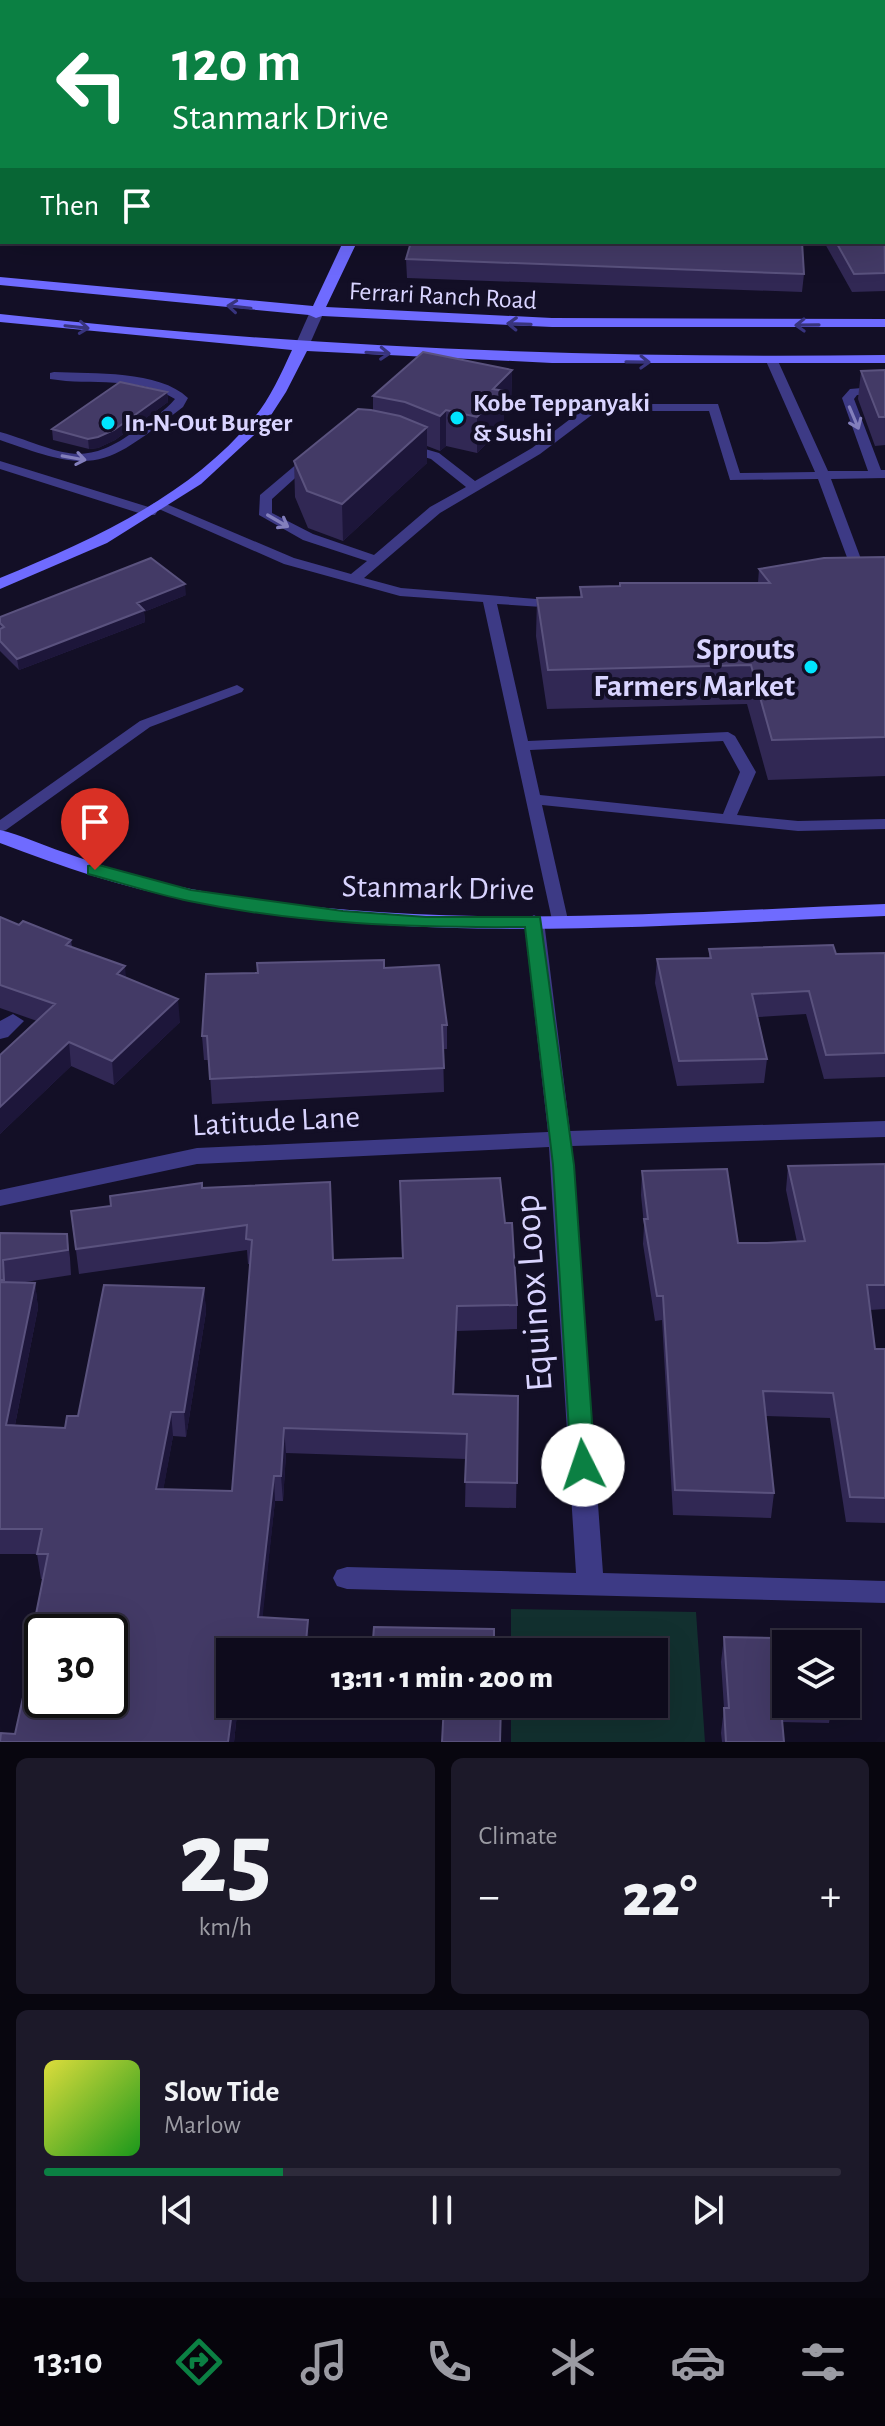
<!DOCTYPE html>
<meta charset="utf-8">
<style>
body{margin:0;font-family:"Alegreya Sans",sans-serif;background:#1c1929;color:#f1f3f6;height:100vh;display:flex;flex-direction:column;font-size:30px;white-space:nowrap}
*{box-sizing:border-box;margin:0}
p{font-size:26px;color:#9b9ba3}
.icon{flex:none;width:44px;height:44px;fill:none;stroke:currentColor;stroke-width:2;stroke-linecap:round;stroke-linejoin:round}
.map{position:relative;height:1742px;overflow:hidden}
.details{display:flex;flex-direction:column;gap:16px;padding:16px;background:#08060f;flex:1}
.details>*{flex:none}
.top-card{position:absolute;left:0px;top:0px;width:886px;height:244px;box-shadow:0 8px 32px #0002,0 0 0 2px #2e2b3b;background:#0b8043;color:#fff;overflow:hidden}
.buttons{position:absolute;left:772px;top:1630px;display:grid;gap:16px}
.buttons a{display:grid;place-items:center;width:88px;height:88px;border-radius:0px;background:#0e0b1c;box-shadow:0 8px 32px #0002,0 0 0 2px #2e2b3b;font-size:40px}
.speed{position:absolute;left:24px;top:1614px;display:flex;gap:16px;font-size:40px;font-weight:700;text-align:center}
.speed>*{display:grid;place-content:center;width:104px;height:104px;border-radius:50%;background:#0e0b1c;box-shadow:0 8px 32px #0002,0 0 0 2px #2e2b3b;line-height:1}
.speed .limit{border:4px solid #111;border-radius:12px;background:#fff;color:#111}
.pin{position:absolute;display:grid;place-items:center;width:68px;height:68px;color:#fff;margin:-82px -34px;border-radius:50% 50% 50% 0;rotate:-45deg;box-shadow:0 0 8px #0007}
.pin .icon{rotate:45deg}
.me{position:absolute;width:88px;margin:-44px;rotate:356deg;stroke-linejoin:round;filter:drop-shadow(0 0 6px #0008)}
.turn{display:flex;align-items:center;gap:28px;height:168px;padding:0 40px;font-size:36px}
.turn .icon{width:104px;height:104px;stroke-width:2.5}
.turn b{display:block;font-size:56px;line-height:68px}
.then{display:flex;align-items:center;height:76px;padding:0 40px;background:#0003;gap:16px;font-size:30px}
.big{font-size:60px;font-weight:800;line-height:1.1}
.details .widget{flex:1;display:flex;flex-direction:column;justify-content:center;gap:12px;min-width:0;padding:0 28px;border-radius:12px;background:#1c1929}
.details .dial{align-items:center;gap:0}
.dial b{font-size:104px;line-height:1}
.song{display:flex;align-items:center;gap:24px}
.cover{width:96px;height:96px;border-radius:12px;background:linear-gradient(135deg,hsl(60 70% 55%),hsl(120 70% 35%))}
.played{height:8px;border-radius:4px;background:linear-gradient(90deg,#0b8043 30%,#2e2b3b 30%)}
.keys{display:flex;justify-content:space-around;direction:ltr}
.heat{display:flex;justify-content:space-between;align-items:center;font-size:44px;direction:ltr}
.details .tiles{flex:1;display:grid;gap:16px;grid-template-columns:1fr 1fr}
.widget:last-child{grid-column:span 2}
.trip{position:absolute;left:216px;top:1638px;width:452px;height:80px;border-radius:0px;background:#0e0b1c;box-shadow:0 8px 32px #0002,0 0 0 2px #2e2b3b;font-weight:800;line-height:80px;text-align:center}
.tab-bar{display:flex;height:128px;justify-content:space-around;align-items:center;background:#06040b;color:#9b9ba3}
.tab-bar .icon{width:56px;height:56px}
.tab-bar .on{color:#0b8043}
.tab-bar b{font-size:36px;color:#f1f3f6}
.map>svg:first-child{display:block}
.green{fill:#12302f}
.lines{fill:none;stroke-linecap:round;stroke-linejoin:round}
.service{fill:#3d3a85;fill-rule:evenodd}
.minor{fill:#3d3a85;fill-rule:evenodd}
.tertiary{fill:#3d3a85;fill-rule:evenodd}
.secondary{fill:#6f6bff;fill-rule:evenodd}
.wall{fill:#312854}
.shaded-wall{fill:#1d163a}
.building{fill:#433a66;stroke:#5a527e;stroke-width:2;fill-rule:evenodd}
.oneway{stroke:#38347d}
.oneway2{stroke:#837fbc}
.route{fill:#0b8043;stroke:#07532c;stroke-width:2}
.poi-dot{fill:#00e5ff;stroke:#130f26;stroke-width:3}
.labels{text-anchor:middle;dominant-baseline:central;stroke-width:8;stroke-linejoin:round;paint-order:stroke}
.far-street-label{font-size:26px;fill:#d9d4ff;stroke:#130f26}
.far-poi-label{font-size:26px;font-weight:bold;fill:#d9d4ff;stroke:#130f26;text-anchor:start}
.poi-label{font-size:32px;font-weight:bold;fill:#d9d4ff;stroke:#130f26;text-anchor:end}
.street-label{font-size:32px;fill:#d9d4ff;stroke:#130f26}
.near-street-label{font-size:38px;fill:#d9d4ff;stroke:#130f26}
</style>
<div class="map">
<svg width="885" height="1742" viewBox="0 0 885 1742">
<rect width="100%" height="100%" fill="#130f26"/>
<path class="green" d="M511 1609 696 1612 705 1742H511V1704H654V1652H511Z"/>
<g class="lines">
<path class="service" d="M884 51H885V58H884Z
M0 86H2V92H0Z
M772 357 778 361 828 471H868L842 398 850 389 885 386V394L857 395 854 399 881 470H885V478L831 479 867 575H885V583H862L855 579 818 479 730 480 709 411H597L540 454 440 513 364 578 401 588 562 601 564 604 557 608 497 604 528 741 728 732 735 736 756 772 737 815 798 821 885 819V829L798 831 542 805 568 920 560 925 552 920 483 602 400 596 284 564 152 506 154 503H164L294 558 351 574 367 561 303 540 259 515 260 495 305 457 309 456 315 460 272 499V513L313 534 374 555 430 507 466 487 431 459 404 451V445L408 444 439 453 475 481 532 448 590 404H718L740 473 815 472 766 361ZM723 741 740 772 723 814 540 795 530 750Z
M54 372C93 374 159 370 188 398L183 407C103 468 97 475 0 440V432C59 449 80 472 136 430 149 421 165 411 175 399 138 375 92 386 50 379V373Z
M0 461 155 509 157 512 155 515H145L0 469Z
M237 685 244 689 242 692 150 727 6 830 0 832V820L140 721Z"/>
<path class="minor" d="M547 0H560L545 2Z
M567 0H582L584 2H569Z
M534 915 544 921 570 1131 885 1121V1137L572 1146 603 1573 885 1581V1603L347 1589 337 1586 333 1578 337 1570 347 1567 576 1573 549 1147 197 1164 0 1206V1190L197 1148 548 1132 524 921Z
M13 1014 24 1021 8 1037 0 1039V1021Z"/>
<path class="tertiary" d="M316 310 323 314 308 348 296 351 294 348 309 314Z"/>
<path class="secondary" d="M343 242H357L326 307 552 318 885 319V327H552L322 316 316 318 309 315 0 285V277L313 306Z
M0 314C295 347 589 359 885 355V363H552L307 351 286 392 264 426 201 484 107 543 0 589V578C90 541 189 497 253 419 270 399 281 374 292 350L0 322Z
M0 830C21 835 42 845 63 852 105 867 147 880 191 889 420 933 654 913 885 904V916C654 925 420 946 191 901 125 888 62 867 0 843Z"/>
</g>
<path class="wall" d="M653 0H885V52L884 53V2H655Z
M885 60V291L852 292 824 242H884Z
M406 259 804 274 802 292 407 278Z
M512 370 511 405 504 413V427L477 453 446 446 440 451 427 446V463L343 541 308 528 295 497 294 461 373 410V396Z
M885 370V445L875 446 858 399 861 371Z
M167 392 168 402 115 440 98 448 89 449 53 440 52 429Z
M885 557V776L768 780 747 704 547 709 536 636 537 598 580 597V587L620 586V583H758L759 569Z
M186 595 144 612 145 622 19 670 0 651V617Z
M0 917 19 925 71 940 72 947 126 977 180 1022 114 1085 71 1066 0 1134V1055L37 1021 0 1008Z
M709 949 836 954 885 953V1077L824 1079 806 1014 758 1017 767 1059 764 1083 677 1086 655 983 657 959 709 958Z
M384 968 447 1025V1049H443L444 1092 212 1104 209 1060H204L202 1036 258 973Z
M885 1164V1309L870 1310 875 1349H885V1523L846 1522 830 1418 766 1416 774 1493 771 1518 673 1515 662 1320 655 1321 643 1244 644 1225 641 1195 642 1171 738 1243 797 1242 786 1190 788 1166Z
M400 1181 505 1223 517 1305V1329L457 1331 454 1394 518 1396 516 1508 465 1507 466 1459 286 1453 283 1501H275L262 1617 310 1645 230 1652V1704H238L234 1742 15 1734 35 1641 33 1629 43 1579H41L37 1554H0V1233L67 1234 70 1258 71 1275 19 1283H35L38 1308 15 1425 65 1428 78 1416 204 1288 206 1312 186 1437 173 1436 163 1490 232 1491 250 1264H248L247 1250 79 1274 71 1211 111 1206 202 1188 333 1260 402 1258Z
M724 1637 786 1644V1704H832L829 1723 782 1722 784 1742H722L721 1733 724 1708 721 1662Z
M371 1704H501L443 1712 371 1711Z"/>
<path class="shaded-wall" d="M512 370 511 405 504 413V427L477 453V417L493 389Z
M167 392 168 402 115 440 98 448 89 449 88 439Z
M446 410V446L440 451V416Z
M427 427V463L343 541 342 504Z
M185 584 186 595 144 612 145 622 19 670 17 659 137 603Z
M125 966 127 989 117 974Z
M178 999 180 1022 114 1085 112 1061Z
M69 1042 71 1066 0 1134V1107Z
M35 1283 38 1308 10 1450 6 1425Z
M204 1288 206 1312 186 1437 184 1412Z
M457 1306V1331L453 1419V1394Z
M171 1412 173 1436 159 1514 156 1489Z
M284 1428 286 1453 283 1501 281 1476Z
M274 1476 275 1501 260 1642 258 1617Z
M308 1620 309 1652H305Z
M233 1704H238L234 1742H228Z"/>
<path class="building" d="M672 0H885V34L884 35V2H674Z
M884 64H885L884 149Z
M884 153 885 156 884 203Z
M884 208 885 273 854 274 836 242H884Z
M411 242H802L804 274 406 259Z
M423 352 512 370 493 389 504 391 477 417 446 410 440 416 405 402 373 396Z
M885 370V417H879L861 371Z
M120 382 167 392 114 430 98 437 88 439 52 429Z
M358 409 371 410 400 416 427 427 342 504 307 491 294 461Z
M885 557V737L772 740 751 665 548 670 537 598 582 597 580 587 620 586V583H770L759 569 824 558Z
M151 558 185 584 137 603 144 610 17 659 0 641V629L4 627 0 623V617Z
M0 917 19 925 23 921 71 940 66 945 125 966 117 974 178 999 112 1061 69 1042 0 1107V1055L55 1004 0 985Z
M833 945 836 954 885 953V1053L826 1055 809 991 752 994 767 1059 679 1061 657 959 711 958 709 949Z
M384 960V968L439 965 447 1025H442L444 1068 210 1079 207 1036H202L206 974 258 973 257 963Z
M885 1164V1285H867L875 1349H885V1498L850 1497 833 1393 763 1391 774 1493 675 1490 663 1296H657L644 1219H648L642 1171 727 1169 738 1243H767L805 1241 788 1166Z
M500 1178 505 1223H512L517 1305 457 1306 453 1394 518 1396 517 1483 465 1482 467 1434 284 1428 281 1476H274L258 1617 308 1620 305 1652H230V1704H233L228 1742H0L1 1733 15 1734 38 1629H33L48 1554H37L42 1529H0V1282L35 1283 6 1425 65 1428 67 1416H78L104 1285 204 1288 184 1412H171L156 1489 232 1491 252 1240 246 1239 247 1225 76 1249 71 1211 111 1206 110 1196 202 1183V1188L330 1182 333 1260 403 1258 400 1181ZM42 1632H110V1700H42Z
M0 1233 67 1234 68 1250 3 1260 4 1280H0Z
M374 1627 494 1629V1652H372Z
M724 1637 826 1639 827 1644H786V1697H780L784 1742H726L724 1708H729Z
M444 1704H501L500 1742H442Z"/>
<defs><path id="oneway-shaft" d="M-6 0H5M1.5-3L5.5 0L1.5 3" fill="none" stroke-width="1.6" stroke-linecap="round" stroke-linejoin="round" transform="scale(2)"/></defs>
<g class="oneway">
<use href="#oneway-shaft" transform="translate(239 307) rotate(-174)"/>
<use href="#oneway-shaft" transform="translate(519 324) rotate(-178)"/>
<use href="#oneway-shaft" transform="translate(807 325) rotate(179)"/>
<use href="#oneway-shaft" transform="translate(77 327) rotate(6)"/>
<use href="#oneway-shaft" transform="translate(378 353) rotate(3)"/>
<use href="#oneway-shaft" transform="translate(638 362) rotate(1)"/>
</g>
<g class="oneway2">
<use href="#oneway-shaft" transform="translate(854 418) rotate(67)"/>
<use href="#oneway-shaft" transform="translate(74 458) rotate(10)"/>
<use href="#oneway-shaft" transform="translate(278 521) rotate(30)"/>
</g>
<path class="route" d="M95 864 191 890 343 911 426 917H540L574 1165 595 1465 591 1472H574L571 1465 553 1165 525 927C412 928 300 924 189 901 155 894 122 883 88 874V866Z"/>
<g class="poi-dot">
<circle cx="457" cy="418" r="8"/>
<circle cx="108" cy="423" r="8"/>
<circle cx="811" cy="667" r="8"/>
</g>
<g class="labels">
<g class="far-street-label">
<text transform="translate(443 296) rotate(3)">Ferrari Ranch Road</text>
</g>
<g class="far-poi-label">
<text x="473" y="403">Kobe Teppanyaki<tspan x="473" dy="30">&amp; Sushi</tspan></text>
<text x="124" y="423">In-N-Out Burger</text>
</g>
<g class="poi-label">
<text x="795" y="649">Sprouts<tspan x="795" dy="37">Farmers Market</tspan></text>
</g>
<g class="street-label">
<text transform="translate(438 888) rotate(1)">Stanmark Drive</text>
<text transform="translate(276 1121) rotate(-3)">Latitude Lane</text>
</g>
<g class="near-street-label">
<text transform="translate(534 1293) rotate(-94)">Equinox Loop</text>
</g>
</g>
</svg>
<div class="buttons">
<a><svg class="icon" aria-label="layers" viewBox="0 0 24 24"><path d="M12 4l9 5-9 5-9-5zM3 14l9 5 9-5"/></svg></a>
</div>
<div class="speed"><div class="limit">30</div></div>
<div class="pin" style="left:95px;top:870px;background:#d93025"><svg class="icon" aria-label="arrive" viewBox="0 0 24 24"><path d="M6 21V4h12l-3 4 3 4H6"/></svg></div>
<svg class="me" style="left:583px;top:1465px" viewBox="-20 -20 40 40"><circle r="19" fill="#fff"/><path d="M0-13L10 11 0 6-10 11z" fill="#0b8043"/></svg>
<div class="trip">13:11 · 1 min · 200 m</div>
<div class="top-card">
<div class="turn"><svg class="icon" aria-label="left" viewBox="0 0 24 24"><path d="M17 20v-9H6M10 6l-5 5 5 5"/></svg><div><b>120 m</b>Stanmark Drive</div></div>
<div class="then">Then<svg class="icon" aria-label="arrive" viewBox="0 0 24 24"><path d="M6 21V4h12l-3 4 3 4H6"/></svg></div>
</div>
</div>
<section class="details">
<div class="tiles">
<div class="widget dial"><b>25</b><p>km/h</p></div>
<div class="widget"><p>Climate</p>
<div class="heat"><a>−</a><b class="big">22°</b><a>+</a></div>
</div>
<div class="widget">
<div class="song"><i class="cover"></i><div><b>Slow Tide</b><p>Marlow</p></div></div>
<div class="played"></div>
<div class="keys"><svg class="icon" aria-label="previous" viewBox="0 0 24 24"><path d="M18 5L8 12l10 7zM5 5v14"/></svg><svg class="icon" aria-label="pause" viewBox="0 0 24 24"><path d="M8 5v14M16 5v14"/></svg><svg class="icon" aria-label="next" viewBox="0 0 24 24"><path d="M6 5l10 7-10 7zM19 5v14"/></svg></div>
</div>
</div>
</section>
<nav class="tab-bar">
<b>13:10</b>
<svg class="icon on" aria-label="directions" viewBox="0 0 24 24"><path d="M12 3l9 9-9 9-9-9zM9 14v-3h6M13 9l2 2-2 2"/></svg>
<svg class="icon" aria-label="music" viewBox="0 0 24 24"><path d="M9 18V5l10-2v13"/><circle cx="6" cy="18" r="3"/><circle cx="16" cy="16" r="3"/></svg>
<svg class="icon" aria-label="phone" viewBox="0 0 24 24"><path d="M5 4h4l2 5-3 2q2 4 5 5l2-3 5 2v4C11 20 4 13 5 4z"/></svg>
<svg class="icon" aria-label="climate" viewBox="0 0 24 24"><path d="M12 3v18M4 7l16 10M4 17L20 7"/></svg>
<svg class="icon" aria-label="car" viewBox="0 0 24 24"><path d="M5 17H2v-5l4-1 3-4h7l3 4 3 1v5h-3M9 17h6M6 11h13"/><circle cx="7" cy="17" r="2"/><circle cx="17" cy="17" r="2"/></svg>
<svg class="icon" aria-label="filters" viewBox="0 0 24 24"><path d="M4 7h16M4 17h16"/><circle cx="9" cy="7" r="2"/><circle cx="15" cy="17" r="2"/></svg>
</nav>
